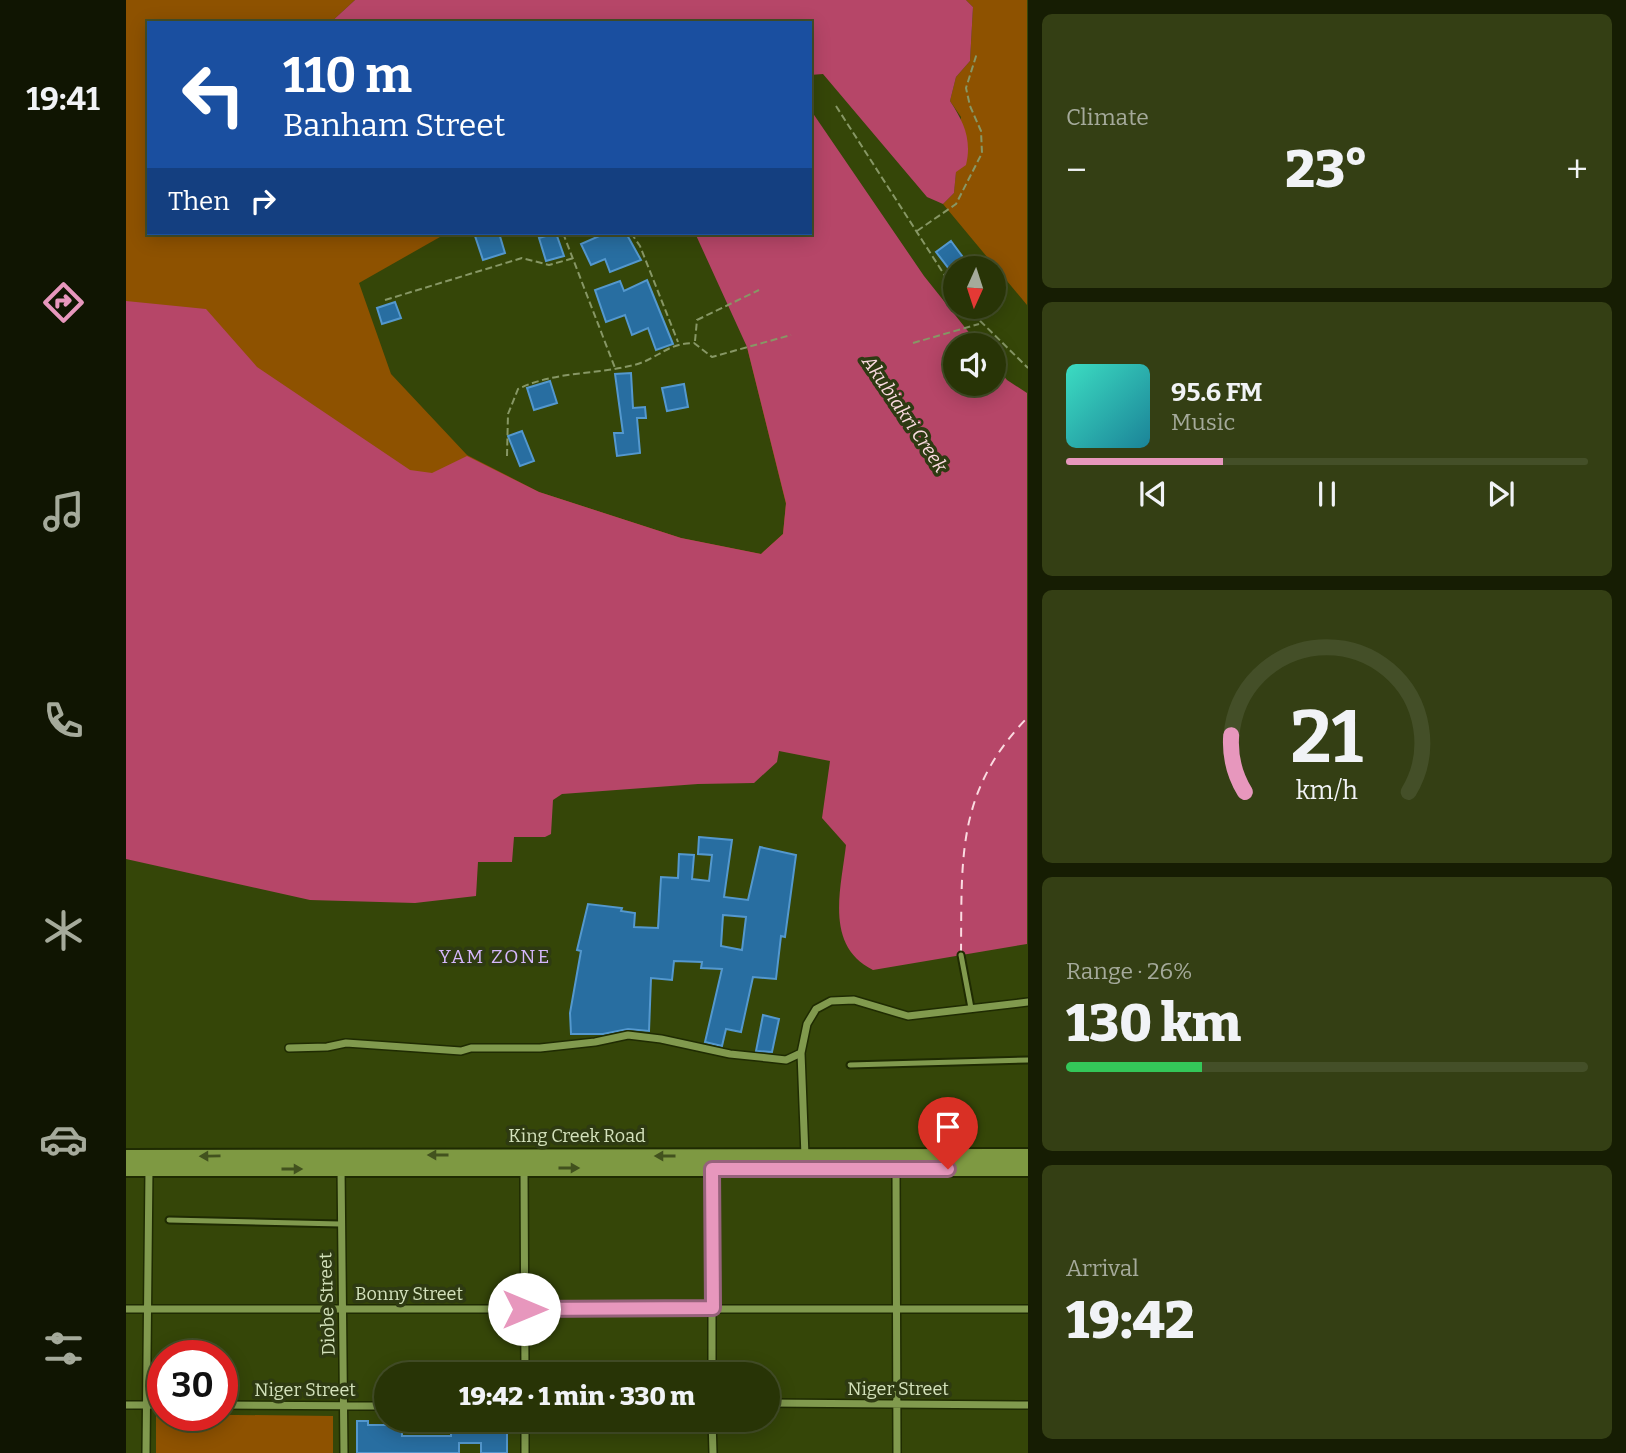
<!DOCTYPE html>
<meta charset="utf-8">
<style>
body{margin:0;font-family:Bitter,serif;background:#343f14;color:#f1f3f6;height:100vh;display:flex;flex-direction:column;font-size:26px;white-space:nowrap}
*{box-sizing:border-box;margin:0}
p{font-size:23px;color:#a5aa9b}
.icon{flex:none;width:38px;height:38px;fill:none;stroke:currentColor;stroke-width:2;stroke-linecap:round;stroke-linejoin:round}
.map{position:relative;flex:1;overflow:hidden}
.panel{display:flex;flex-direction:column;gap:14px;padding:14px;background:#161d03;width:598px}
.panel>*{flex:none}
.hud{position:absolute;left:21px;top:21px;width:665px;height:214px;border-radius:0px;box-shadow:0 4px 18px #0003,0 0 0 2px #444f28;background:#1a4fa0;color:#fff;overflow:hidden}
.needle{width:46px;rotate:183deg}
.fabs{position:absolute;left:817px;top:256px;display:grid;gap:14px}
.fabs a{display:grid;place-items:center;width:63px;height:63px;border-radius:50%;background:#283406;box-shadow:0 4px 18px #0003,0 0 0 2px #444f28;font-size:35px}
.speed{position:absolute;left:21px;top:1340px;display:flex;gap:14px;font-size:35px;font-weight:700;text-align:center}
.speed>*{display:grid;place-content:center;width:91px;height:91px;border-radius:50%;background:#283406;box-shadow:0 4px 18px #0003,0 0 0 2px #444f28;line-height:1}
.speed .limit{border:10px solid #d22;background:#fff;color:#111}
.pin{position:absolute;display:grid;place-items:center;width:60px;height:60px;color:#fff;margin:-72px -30px;border-radius:50% 50% 50% 0;rotate:-45deg;box-shadow:0 0 7px #0007}
.pin .icon{rotate:45deg}
.me{position:absolute;width:77px;margin:-38px;rotate:90deg;stroke-linejoin:round;filter:drop-shadow(0 0 5px #0008)}
.turn{display:flex;align-items:center;gap:24px;height:147px;padding:0 21px;font-size:32px}
.turn .icon{width:91px;height:91px;stroke-width:2.5}
.turn b{display:block;font-size:49px;line-height:60px}
.then{display:flex;align-items:center;height:66px;padding:0 21px;background:#0003;gap:14px;font-size:26px}
.big{font-size:52px;font-weight:800;line-height:1.1}
.panel .card{flex:1;display:flex;flex-direction:column;justify-content:center;gap:10px;min-width:0;padding:0 24px;border-radius:10px;background:#343f14}
.panel .dial{align-items:center;gap:0}
.dial svg{height:182px;overflow:visible;fill:none;stroke:#444f28;stroke-width:7;stroke-linecap:round;text-anchor:middle}
.dial text{fill:#f1f3f6;stroke:none}
.song{display:flex;align-items:center;gap:21px}
.cover{width:84px;height:84px;border-radius:10px;background:linear-gradient(135deg,hsl(170 70% 55%),hsl(190 70% 35%))}
.played{height:7px;border-radius:4px;background:linear-gradient(90deg,#e797bd 30%,#444f28 30%)}
.keys{display:flex;justify-content:space-around;direction:ltr}
.heat{display:flex;justify-content:space-between;align-items:center;font-size:38px;direction:ltr}
.charge{height:10px;border-radius:5px;background:linear-gradient(90deg,#34c759 26%,#444f28 0)}
.trip{position:absolute;left:248px;top:1362px;width:406px;height:70px;border-radius:35px;background:#283406;box-shadow:0 4px 18px #0003,0 0 0 2px #444f28;font-weight:800;line-height:70px;text-align:center}
main{display:flex;flex:1;min-height:0}
.menu{display:flex;flex-direction:column;width:126px;justify-content:space-around;align-items:center;background:#101502;color:#a5aa9b}
.menu .icon{width:49px;height:49px}
.menu .on{color:#e797bd}
.menu b{font-size:32px;color:#f1f3f6}
.map>svg:first-child{display:block}
.green{fill:#8e5200}
.water{fill:#b64668}
.lines{fill:none;stroke-linecap:round;stroke-linejoin:round}
.ferry{stroke:#fbdbe1;stroke-width:2;stroke-dasharray:9 7;stroke-linecap:butt}
.building{fill:#286ea1;stroke:#5498ce;stroke-width:2;fill-rule:evenodd}
.lane-casing{stroke:#1f2b02;stroke-width:9}
.street-casing{stroke:#1f2b02;stroke-width:10}
.secondary-casing{stroke:#1f2b02;stroke-width:18}
.path{stroke:#879765;stroke-width:2;stroke-dasharray:7 3.5;stroke-linecap:butt}
.lane{stroke:#819a4e;stroke-width:5}
.street{stroke:#819a4e;stroke-width:7}
.secondary{stroke:#7e9942;stroke-width:14}
.oneway{fill:#42521e}
.route-casing{stroke:#96627b;stroke-width:18}
.route{stroke:#e797bd;stroke-width:12}
.labels{text-anchor:middle;dominant-baseline:central;stroke-width:7;stroke-linejoin:round;paint-order:stroke}
.street-label{font-size:18px;fill:#d4e2bc;stroke:#2e3a12}
.water-label{font-size:19px;font-style:italic;fill:#fbdbe1;stroke:#2e3a12}
.neighbourhood-label{font-size:19px;letter-spacing:2px;fill:#d5b7fc;stroke:#2e3a12}
</style>
<main>
<nav class="menu">
<b>19:41</b>
<svg class="icon on" aria-label="directions" viewBox="0 0 24 24"><path d="M12 3l9 9-9 9-9-9zM9 14v-3h6M13 9l2 2-2 2"/></svg>
<svg class="icon" aria-label="music" viewBox="0 0 24 24"><path d="M9 18V5l10-2v13"/><circle cx="6" cy="18" r="3"/><circle cx="16" cy="16" r="3"/></svg>
<svg class="icon" aria-label="phone" viewBox="0 0 24 24"><path d="M5 4h4l2 5-3 2q2 4 5 5l2-3 5 2v4C11 20 4 13 5 4z"/></svg>
<svg class="icon" aria-label="climate" viewBox="0 0 24 24"><path d="M12 3v18M4 7l16 10M4 17L20 7"/></svg>
<svg class="icon" aria-label="car" viewBox="0 0 24 24"><path d="M5 17H2v-5l4-1 3-4h7l3 4 3 1v5h-3M9 17h6M6 11h13"/><circle cx="7" cy="17" r="2"/><circle cx="17" cy="17" r="2"/></svg>
<svg class="icon" aria-label="filters" viewBox="0 0 24 24"><path d="M4 7h16M4 17h16"/><circle cx="9" cy="7" r="2"/><circle cx="15" cy="17" r="2"/></svg>
</nav>
<div class="map">
<svg width="902" height="1453" viewBox="0 0 902 1453">
<rect width="100%" height="100%" fill="#354608"/>
<path class="green" d="M0 0H229L204 23H23V233H321L233 283 265 374 341 455 413 492 555 538 635 554 657 534 660 504 621 347 715 579 0 529Z
M840 0H901V305L817 204 828 193 835 117 824 101 830 77 844 61 847 7Z
M30 1414 207 1416V1453H30Z"/>
<path class="water" d="M229 0H840L847 7 844 61 830 77 824 101C838 122 846 140 840 165L830 172 828 193 817 204 801 197 697 74 684 75V23H204Z
M684 109 798 276 853 345H830V383H868V364L881 380 901 393V944L747 970C698 946 715 889 720 845L696 818 704 761 653 751 651 762 628 783 572 784 436 794 427 800 425 834 419 837H388L386 862H352L350 896 289 903 184 900 0 859V301L80 309 131 367 284 470 306 473 341 456 413 492 555 538 635 554 657 534 660 503 621 347 569 233H684Z"/>
<g class="lines">
<path class="ferry" d="M835 953C836 858 830 791 902 717"/>
</g>
<path class="building" d="M348 233H373L379 253 357 260Z
M430 233 438 256 420 261 413 238Z
M480 233H500L515 260 484 272 479 259 465 265 455 244Z
M825 241 842 264 838 268H830V278L810 252Z
M521 280 547 344 530 350 522 328 506 335 499 315 480 322 469 290 494 281 498 291Z
M269 302 275 318 256 324 251 308Z
M505 373 507 408 519 407 520 418H511L514 453 491 456 488 433H497L489 374Z
M424 381 431 403 408 410 401 388Z
M558 384 562 407 541 411 536 388Z
M396 431 408 461 394 466 382 436Z
M573 837 606 840 598 897 622 900 634 847 670 855 659 937 655 936 650 979 627 977 615 1032 600 1029 596 1046 579 1042 596 969 575 968 576 962 548 961 546 980 525 978 523 1031 502 1029 477 1034H445L444 1013 455 951 451 950 462 904 496 908 495 911 509 913 508 927 532 928 535 877 552 878 553 854 568 855 566 879 583 881 586 855 572 854ZM597 915 620 917 616 950 595 946Z
M637 1015 653 1019 646 1052 630 1051Z
M231 1421H242V1425H276V1436H325V1423H381V1453H355V1443H333V1453H231Z"/>
<g class="lines">
<g class="lane-casing">
<path id="lane" d="M835 955 845 1008
M724 1065 902 1060
M43 1220 214 1224"/>
</g>
<g class="street-casing">
<path id="street" d="M163 1048 201 1047 220 1043 335 1051 345 1048H414L469 1042 502 1035 535 1039 604 1054 642 1058 660 1060 675 1053
M679 1156 675 1053 681 1024 690 1009 705 1001 728 1000 782 1016 902 1002
M215 1167 218 1453
M398 1168 399 1374
M770 1169 771 1453
M0 1309H902
M586 1374V1168
M642 1403 902 1405
M0 1405H37
M96 1405 261 1406
M586 1419 587 1453
M20 1453 23 1169
M399 1453V1419"/>
</g>
<g class="secondary-casing">
<path id="secondary" d="M0 1157 902 1156
M0 1169H902"/>
</g>
<path class="path" d="M710 106 830 293
M791 231 830 204 856 153 855 131 844 106 840 88 851 53
M437 233 489 368
M505 233 514 246 552 342
M442 236 451 233
M259 300 396 258 423 265 448 258
M839 306 902 368
M569 341 571 320 633 290
M787 343 853 324
M381 456 382 414 392 389C429 371 469 375 508 365 532 359 541 343 568 343L586 357 665 335"/>
<use href="#lane" class="lane"/>
<use href="#street" class="street"/>
<use href="#secondary" class="secondary"/>
</g>
<defs><path id="oneway-solid" d="M-6-.8H1V-3.2L6.5 0L1 3.2V.8H-6Z" transform="scale(1.75)"/></defs>
<g class="oneway">
<use href="#oneway-solid" transform="translate(312 1155) rotate(180)"/>
<use href="#oneway-solid" transform="translate(84 1156) rotate(179)"/>
<use href="#oneway-solid" transform="translate(539 1156) rotate(-180)"/>
<use href="#oneway-solid" transform="translate(443 1168)"/>
<use href="#oneway-solid" transform="translate(166 1169)"/>
</g>
<g class="lines">
<g class="route-casing">
<path id="route" d="M398 1309 587 1308 586 1169H822"/>
</g>
<use href="#route" class="route"/>
</g>
<g class="labels">
<g class="street-label">
<text x="451" y="1136">King Creek Road</text>
<text x="283" y="1294">Bonny Street</text>
<text transform="translate(201 1304) rotate(-92)">Diobe Street</text>
<text x="772" y="1389">Niger Street</text>
<text x="179" y="1390">Niger Street</text>
</g>
<g class="water-label">
<text transform="translate(779 414) rotate(56)">Akubiakri Creek</text>
</g>
<g class="neighbourhood-label">
<text x="369" y="956">YAM ZONE</text>
</g>
</g>
</svg>
<div class="fabs">
<a><svg class="needle" viewBox="-14 -14 28 28"><path d="M0-13l5 13h-10z" fill="#e53935"/><path d="M0 13l5-13h-10z" fill="#a5aa9b"/></svg></a>
<a><svg class="icon" aria-label="sound" viewBox="0 0 24 24"><path d="M4 9h4l5-4v14l-5-4H4zM17 9q2 3 0 6"/></svg></a>
</div>
<div class="speed"><div class="limit">30</div></div>
<div class="pin" style="left:822px;top:1169px;background:#d93025"><svg class="icon" aria-label="arrive" viewBox="0 0 24 24"><path d="M6 21V4h12l-3 4 3 4H6"/></svg></div>
<svg class="me" style="left:398px;top:1309px" viewBox="-20 -20 40 40"><circle r="19" fill="#fff"/><path d="M0-13L10 11 0 6-10 11z" fill="#e797bd"/></svg>
<div class="trip">19:42 · 1 min · 330 m</div>
<div class="hud">
<div class="turn"><svg class="icon" aria-label="left" viewBox="0 0 24 24"><path d="M17 20v-9H6M10 6l-5 5 5 5"/></svg><div><b>110 m</b>Banham Street</div></div>
<div class="then">Then<svg class="icon" aria-label="right" viewBox="0 0 24 24"><path d="M7 20v-9h11M14 6l5 5-5 5"/></svg></div>
</div>
</div>
<section class="panel">
<div class="card"><p>Climate</p>
<div class="heat"><a>−</a><b class="big">23°</b><a>+</a></div>
</div>
<div class="card">
<div class="song"><i class="cover"></i><div><b>95.6 FM</b><p>Music</p></div></div>
<div class="played"></div>
<div class="keys"><svg class="icon" aria-label="previous" viewBox="0 0 24 24"><path d="M18 5L8 12l10 7zM5 5v14"/></svg><svg class="icon" aria-label="pause" viewBox="0 0 24 24"><path d="M8 5v14M16 5v14"/></svg><svg class="icon" aria-label="next" viewBox="0 0 24 24"><path d="M6 5l10 7-10 7zM19 5v14"/></svg></div>
</div>
<div class="card dial"><svg viewBox="0 0 100 80">
<path d="M14 69A42 42 0 1 1 86 69"/>
<path d="M14 69A42 42 0 0 1 8 44" stroke="#e797bd"/>
<text x="50" y="56" font-size="32" font-weight="700">21</text>
<text x="50" y="72" font-size="11">km/h</text>
</svg></div>
<div class="card"><p>Range · 26%</p><b class="big">130 km</b><div class="charge"></div></div>
<div class="card"><p>Arrival</p><b class="big">19:42</b></div>
</section>
</main>
